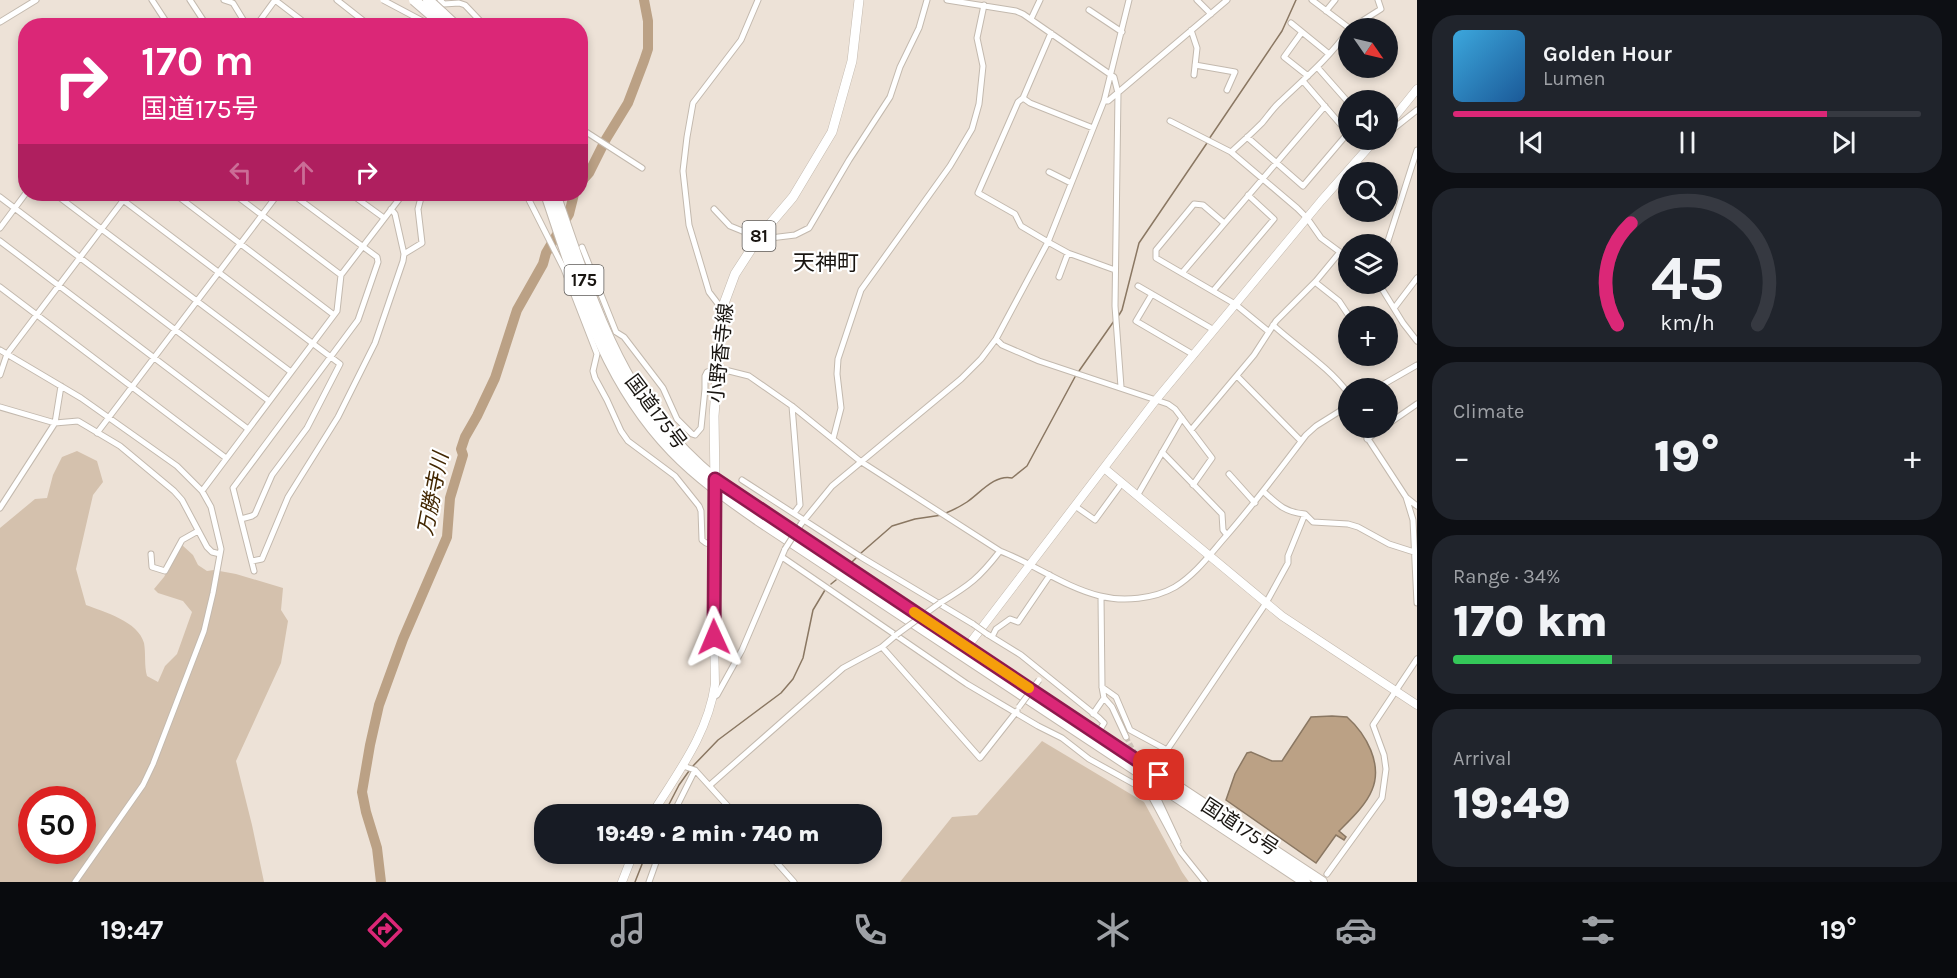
<!DOCTYPE html>
<meta charset="utf-8">
<style>
body{margin:0;font-family:Karla,"Noto Sans JP",sans-serif;background:#20242c;color:#f1f3f6;height:100vh;display:flex;flex-direction:column;font-size:22px;white-space:nowrap}
*{box-sizing:border-box;margin:0}
p{font-size:20px;color:#9ea1a6}
.icon{flex:none;width:33px;height:33px;fill:none;stroke:currentColor;stroke-width:2;stroke-linecap:round;stroke-linejoin:round}
.map{position:relative;flex:1;overflow:hidden}
.details{display:flex;flex-direction:column;gap:15px;padding:15px;background:#0d0f14;width:540px}
.details>*{flex:none}
.hud{position:absolute;left:18px;top:18px;width:570px;height:183px;border-radius:24px;box-shadow:0 3px 9px #0003;background:#db2777;color:#fff;overflow:hidden}
.needle{width:39px;rotate:124deg}
.buttons{position:absolute;left:1338px;top:18px;display:grid;gap:12px}
.buttons a{display:grid;place-items:center;width:60px;height:60px;border-radius:50%;background:#171b24;box-shadow:0 3px 9px #0003;font-size:30px}
.speed{position:absolute;left:18px;top:786px;display:flex;gap:12px;font-size:30px;font-weight:700;text-align:center}
.speed>*{display:grid;place-content:center;width:78px;height:78px;border-radius:50%;background:#171b24;box-shadow:0 3px 9px #0003;line-height:1}
.speed .limit{border:9px solid #d22;background:#fff;color:#111}
.pin{position:absolute;display:grid;place-items:center;width:51px;height:51px;color:#fff;margin:-26px;border-radius:12px;box-shadow:0 3px 9px #0006}
.me{position:absolute;width:66px;margin:-33px;rotate:359deg;stroke-linejoin:round;filter:drop-shadow(0 0 4px #0008)}
.turn{display:flex;align-items:center;gap:21px;height:126px;padding:0 24px;font-size:27px}
.turn .icon{width:78px;height:78px;stroke-width:2.5}
.turn b{display:block;font-size:42px;line-height:51px}
.lanes{display:flex;align-items:center;height:57px;padding:0 24px;background:#0003;justify-content:center;gap:30px;direction:ltr}
.lanes .off{opacity:.35}
.big{font-size:45px;font-weight:800;line-height:1.1}
.details .widget{flex:1;display:flex;flex-direction:column;justify-content:center;gap:9px;min-width:0;padding:0 21px;border-radius:24px;background:#20242c}
.details .dial{align-items:center;gap:0}
.dial svg{height:156px;overflow:visible;fill:none;stroke:#363941;stroke-width:7;stroke-linecap:round;text-anchor:middle}
.dial text{fill:#f1f3f6;stroke:none}
.song{display:flex;align-items:center;gap:18px}
.cover{width:72px;height:72px;border-radius:9px;background:linear-gradient(135deg,hsl(200 70% 55%),hsl(210 70% 35%))}
.played{height:6px;border-radius:3px;background:linear-gradient(90deg,#db2777 80%,#363941 80%)}
.keys{display:flex;justify-content:space-around;direction:ltr}
.heat{display:flex;justify-content:space-between;align-items:center;font-size:33px;direction:ltr}
.charge{height:9px;border-radius:4px;background:linear-gradient(90deg,#34c759 34%,#363941 0)}
.trip{position:absolute;left:534px;top:804px;width:348px;height:60px;border-radius:24px;background:#171b24;box-shadow:0 3px 9px #0003;font-weight:800;line-height:60px;text-align:center}
.tab-bar{display:flex;height:96px;justify-content:space-around;align-items:center;background:#090b0e;color:#9ea1a6}
.tab-bar .icon{width:42px;height:42px}
.tab-bar .current{color:#db2777}
.tab-bar b{font-size:27px;color:#f1f3f6}
main{display:flex;flex:1;min-height:0}
.map>svg:first-child{display:block}
.green{fill:#d4c1ad;fill-rule:evenodd}
.water{fill:#bba185;stroke:#8a7762;stroke-width:1.5}
.lines{fill:none;stroke-linecap:round;stroke-linejoin:round}
.stream{stroke:#8a7762;stroke-width:1.5}
.river{stroke:#bba185;stroke-width:10}
.street-tunnel{stroke:#cdc3b9;stroke-width:5;stroke-dasharray:5 2.5;stroke-linecap:butt}
.street-casing{stroke:#c3b9ae;stroke-width:7}
.secondary-casing{stroke:#c3b9ae;stroke-width:9}
.primary-casing{stroke:#c3b9ae;stroke-width:10}
.highway-casing{stroke:#c3b9ae;stroke-width:12}
.street{stroke:#fff;stroke-width:5}
.secondary{stroke:#fff;stroke-width:8}
.primary{stroke:#fff;stroke-width:9}
.highway{stroke:#fff;stroke-width:10}
.street-bridge-casing{stroke:#c3b9ae;stroke-width:7;stroke-linecap:butt}
.highway-bridge-casing{stroke:#c3b9ae;stroke-width:12;stroke-linecap:butt}
.street-bridge{stroke:#fff;stroke-width:5}
.highway-bridge{stroke:#fff;stroke-width:10}
.route-casing{stroke:#8e194d;stroke-width:15}
.route{stroke:#db2777;stroke-width:10}
.slow{stroke:#f59e0b;stroke-width:10}
.labels{text-anchor:middle;dominant-baseline:central;stroke-width:4.5;stroke-linejoin:round;paint-order:stroke}
.shield{fill:#fff;stroke:#5e5b58;stroke-width:1.5}
.shield-label{font-size:18px;font-weight:bold;fill:#191511}
.street-label{font-size:20px;fill:#191511;stroke:#fff}
.water-label{font-size:21px;font-style:italic;fill:#422702;stroke:#fff}
.quarter-label{font-size:22px;fill:#191511;stroke:#fff}
</style>
<main>
<div class="map">
<svg width="1417" height="882" viewBox="0 0 1417 882">
<rect width="100%" height="100%" fill="#ede2d7"/>
<path class="green" d="M77 451 97 461 103 482 93 495 76 569 86 605C104 612 138 621 144 643 146 654 144 665 147 676L158 682 165 666 177 654 192 612 183 601 158 593 154 589 164 577 182 545 193 555 198 565 207 571 214 570 236 574 283 588 281 610 288 621 281 663 236 761 252 825 264 882H0V528L35 499 47 498 53 475 62 457ZM32 800H82V850H32Z
M1042 741 1144 802 1182 872 1189 882H900L952 817 977 815Z"/>
<path class="water" d="M1332 716 1347 717C1366 734 1383 764 1372 790 1366 805 1351 819 1339 831L1346 837 1344 840 1336 835 1316 863 1226 800 1235 774 1247 753 1251 752 1272 761H1282L1311 717Z"/>
<g class="lines">
<path class="stream" d="M1209 139 1282 31 1296 0
M1119 315 1122 310 1139 243 1207 143
M1079 371 1114 321
M946 513C953 510 961 506 967 502 980 493 995 474 1012 478L1027 466 1076 375
M861 553 892 526 915 519 942 515
M851 563 856 558
M831 584 836 580
M692 767 718 740 781 693 793 679 803 658 813 610 825 590
M664 814 679 785 689 771
M635 882 646 854"/>
<path class="river" d="M580 183 589 173 606 139 628 103 644 61 648 49V21L644 0
M381 882 377 848 366 812 362 792 370 745 379 705 403 639 447 537 450 498 463 455 461 449 465 437 477 416 495 378 517 310 543 264 546 253 569 214 574 194"/>
<path class="street-tunnel" d="M1126 737 1137 757
M1149 781 1157 797"/>
<g class="street-casing">
<path id="street" d="M152 0 169 26
M190 0 207 26
M224 0 233 3 247 26
M275 0 309 26
M337 0 370 26
M440 0 444 4 459 3 465 5 485 26
M947 0 1016 11 1023 14 1114 77 1118 93 1115 306 1121 387
M1197 0 1211 14
M1312 0 1349 28
M1089 10 1122 32
M1326 11 1335 0
M1031 19 1040 0
M0 22 36 0
M1291 23 1329 54
M256 26 275 0
M1351 28 1381 9 1378 0
M1191 30 1197 48 1194 75
M1302 32 1284 57 1308 76
M1051 33 1023 98 1018 102 978 193 1015 214 1021 226 1048 242 1068 253 1115 270
M1195 65 1235 72 1227 90
M1318 68 1348 102
M1023 98 1030 103 1093 128
M1104 101H1108L1227 0
M1170 121 1231 152 1297 208 1307 218 1321 238 1348 258
M580 128 642 168
M1388 133 1417 110
M1247 137 1303 186 1348 133 1303 81
M1231 152C1241 143 1252 133 1262 123 1268 116 1273 108 1280 102 1304 79 1329 58 1348 31
M1049 172 1071 183
M55 194 291 372
M115 194 340 364 307 428 272 475 255 514 252 516 241 519
M175 194 334 315
M234 194 341 275
M351 194 384 218
M526 194 564 269 597 354 593 371 595 378 607 400 621 431 628 441 675 476 699 506 701 511 702 540 706 543 713 545
M0 197 269 401
M714 209 730 226 762 239 795 235 809 228 849 160 890 97 900 67 919 28 927 0
M1224 223 1203 205 1194 204 1156 250V258L1235 304 1268 331
M0 228 26 193
M0 241 248 429
M1387 244 1417 150
M582 247 616 332 624 337 663 388 677 419 692 434 695 435 701 428 705 389V376L707 372 717 368 749 376 792 406 860 461 1000 551C1034 564 1064 587 1100 596 1123 602 1154 599 1175 587 1196 574 1211 553 1227 535 1255 503 1280 469 1306 435L1316 426 1348 406
M404 254 422 243 418 209 422 194
M1182 273 1325 106
M1059 277 1068 253
M1315 282 1339 301 1349 316
M1379 284 1403 323 1417 341
M1138 286 1214 330
M0 287 226 458
M1213 291 1274 219 1248 195
M1152 294 1136 321 1194 355
M1395 307 1417 278
M722 309 709 292 689 225 683 171 687 137 693 103 741 40 758 0
M1273 325C1298 348 1328 366 1348 393
M996 339 1002 345 1039 361 1168 404 1175 409 1212 458 1193 485
M0 350 81 398 177 466 202 491 211 507 221 549 213 593 204 631 153 764 143 785 75 882
M0 375 7 354 128 194
M1237 376 1301 441
M1377 388 1417 365
M792 406 800 505 794 513
M0 407 55 423 78 421 120 446 174 491 182 500 207 547 212 552 220 554
M1388 424 1417 404
M1361 428 1406 497 1413 520 1417 603
M1191 430 1254 355 1276 321 1316 281 1340 252
M97 433 278 194
M833 439 841 408 837 374 838 359 861 290 950 166 972 129 979 104 983 66 977 38 984 5
M1367 439 1383 428
M1162 452 1222 514 1223 530 1227 535
M1229 474 1255 503
M742 480 861 557 973 624
M202 491 337 311 341 275 403 194
M1264 492C1277 504 1286 513 1305 514L1313 522 1348 524 1358 527 1389 544 1414 552
M1137 496 1182 418
M1407 498 1417 506
M1075 506 1095 520 1122 483
M0 508 55 423 61 386
M801 524 832 486 961 379 981 359 996 339 1048 242 1104 101 1129 0
M151 554 152 567 165 571 182 540 198 531
M782 557 967 684 1038 726 1062 738 1089 759 1145 790 1151 796 1181 852 1205 882
M252 561 262 559 288 497 338 417 375 343 403 261 404 254 395 214 391 209
M254 571 233 488 358 320 378 262 377 257 292 194
M940 603C970 585 979 578 1000 551
M987 634 1021 655 1099 718 1104 723 1098 733
M992 637 996 629 1010 619 1018 622 1050 575
M882 647 980 758 1017 711
M1102 687 1116 697 1130 730 1167 750 1266 603 1288 563V556L1305 514
M713 697 717 695 742 650 785 549
M1104 698 1112 707 1126 737
M1093 714 1104 698 1102 687 1101 597
M683 766 695 770 735 814
M710 785 843 668 882 647 896 635
M1157 797 1178 842
M673 814 695 770
M769 854 794 882
M1327 874 1382 798 1386 769 1384 755 1373 725 1417 659
M649 882 659 854"/>
</g>
<g class="secondary-casing">
<path id="secondary" d="M1388 125 1417 89
M1104 468 1282 616 1417 705
M964 651 1155 401 1321 201 1375 140
M652 814C678 772 708 734 715 684L713 590 714 489
M622 882 633 854"/>
</g>
<g class="primary-casing">
<path id="primary" d="M715 483 714 416 722 309 735 274 759 237 793 197 832 132 852 61 859 0"/>
</g>
<g class="highway-casing">
<path id="highway" d="M442 13 456 26
M546 194C577 285 603 380 672 451 698 478 728 499 758 520L1305 882
M555 194C598 316 622 410 732 492L1322 882"/>
</g>
<use href="#street" class="street"/>
<use href="#secondary" class="secondary"/>
<use href="#primary" class="primary"/>
<use href="#highway" class="highway"/>
<g class="street-bridge-casing">
<path id="street-bridge" d="M383 0 432 26
M785 549 801 524
M973 624 987 634
M896 635 940 603
M1019 707 1039 680"/>
</g>
<g class="highway-bridge-casing">
<path id="highway-bridge" d="M414 0 436 19
M428 0 442 13"/>
</g>
<use href="#street-bridge" class="street-bridge"/>
<use href="#highway-bridge" class="highway-bridge"/>
</g>
<g class="lines">
<g class="route-casing">
<path id="route" d="M714 637 715 479 1159 775"/>
</g>
<use href="#route" class="route"/>
<path class="slow" d="M914 612 1029 688"/>
</g>
<g class="labels">
<g class="shield">
<rect x="742.5" y="221" width="33" height="30" rx="4.5"/>
<rect x="564.5" y="265" width="39" height="30" rx="4.5"/>
</g>
<g class="shield-label">
<text x="759" y="236">81</text>
<text x="584" y="280">175</text>
</g>
<g class="street-label">
<text transform="translate(721 353) rotate(-84)">小野香寺線</text>
<text transform="translate(656 412) rotate(53)">国道175号</text>
<text transform="translate(1240 827) rotate(33)">国道175号</text>
</g>
<g class="water-label">
<text transform="translate(433 494) rotate(-79)">万勝寺川</text>
</g>
<g class="quarter-label">
<text x="826" y="263">天神町</text>
</g>
</g>
</svg>
<div class="buttons">
<a><svg class="needle" viewBox="-14 -14 28 28"><path d="M0-13l5 13h-10z" fill="#e53935"/><path d="M0 13l5-13h-10z" fill="#9ea1a6"/></svg></a>
<a><svg class="icon" aria-label="sound" viewBox="0 0 24 24"><path d="M4 9h4l5-4v14l-5-4H4zM17 9q2 3 0 6"/></svg></a>
<a><svg class="icon" aria-label="search" viewBox="0 0 24 24"><circle cx="10" cy="10" r="6"/><path d="M15 15l6 6"/></svg></a>
<a><svg class="icon" aria-label="layers" viewBox="0 0 24 24"><path d="M12 4l9 5-9 5-9-5zM3 14l9 5 9-5"/></svg></a>
<a>+</a>
<a>−</a>
</div>
<div class="speed"><div class="limit">50</div></div>
<div class="pin" style="left:1159px;top:775px;background:#d93025"><svg class="icon" aria-label="arrive" viewBox="0 0 24 24"><path d="M6 21V4h12l-3 4 3 4H6"/></svg></div>
<svg class="me" style="left:714px;top:637px" viewBox="-20 -20 40 40"><path d="M0-17L14 15 0 8-14 15z" fill="#db2777" stroke="#fff" stroke-width="4"/></svg>
<div class="trip">19:49 · 2 min · 740 m</div>
<div class="hud">
<div class="turn"><svg class="icon" aria-label="right" viewBox="0 0 24 24"><path d="M7 20v-9h11M14 6l5 5-5 5"/></svg><div><b>170 m</b>国道175号</div></div>
<div class="lanes"><svg class="icon off" aria-label="left" viewBox="0 0 24 24"><path d="M17 20v-9H6M10 6l-5 5 5 5"/></svg><svg class="icon off" aria-label="ahead" viewBox="0 0 24 24"><path d="M12 20V5M6 11l6-6 6 6"/></svg><svg class="icon" aria-label="right" viewBox="0 0 24 24"><path d="M7 20v-9h11M14 6l5 5-5 5"/></svg></div>
</div>
</div>
<section class="details">
<div class="widget">
<div class="song"><i class="cover"></i><div><b>Golden Hour</b><p>Lumen</p></div></div>
<div class="played"></div>
<div class="keys"><svg class="icon" aria-label="previous" viewBox="0 0 24 24"><path d="M18 5L8 12l10 7zM5 5v14"/></svg><svg class="icon" aria-label="pause" viewBox="0 0 24 24"><path d="M8 5v14M16 5v14"/></svg><svg class="icon" aria-label="next" viewBox="0 0 24 24"><path d="M6 5l10 7-10 7zM19 5v14"/></svg></div>
</div>
<div class="widget dial"><svg viewBox="0 0 100 80">
<path d="M14 69A42 42 0 1 1 86 69"/>
<path d="M14 69A42 42 0 0 1 21 17" stroke="#db2777"/>
<text x="50" y="56" font-size="32" font-weight="700">45</text>
<text x="50" y="72" font-size="11">km/h</text>
</svg></div>
<div class="widget"><p>Climate</p>
<div class="heat"><a>−</a><b class="big">19°</b><a>+</a></div>
</div>
<div class="widget"><p>Range · 34%</p><b class="big">170 km</b><div class="charge"></div></div>
<div class="widget"><p>Arrival</p><b class="big">19:49</b></div>
</section>
</main>
<nav class="tab-bar">
<b>19:47</b>
<svg class="icon current" aria-label="directions" viewBox="0 0 24 24"><path d="M12 3l9 9-9 9-9-9zM9 14v-3h6M13 9l2 2-2 2"/></svg>
<svg class="icon" aria-label="music" viewBox="0 0 24 24"><path d="M9 18V5l10-2v13"/><circle cx="6" cy="18" r="3"/><circle cx="16" cy="16" r="3"/></svg>
<svg class="icon" aria-label="phone" viewBox="0 0 24 24"><path d="M5 4h4l2 5-3 2q2 4 5 5l2-3 5 2v4C11 20 4 13 5 4z"/></svg>
<svg class="icon" aria-label="climate" viewBox="0 0 24 24"><path d="M12 3v18M4 7l16 10M4 17L20 7"/></svg>
<svg class="icon" aria-label="car" viewBox="0 0 24 24"><path d="M5 17H2v-5l4-1 3-4h7l3 4 3 1v5h-3M9 17h6M6 11h13"/><circle cx="7" cy="17" r="2"/><circle cx="17" cy="17" r="2"/></svg>
<svg class="icon" aria-label="filters" viewBox="0 0 24 24"><path d="M4 7h16M4 17h16"/><circle cx="9" cy="7" r="2"/><circle cx="15" cy="17" r="2"/></svg>
<b>19°</b>
</nav>
